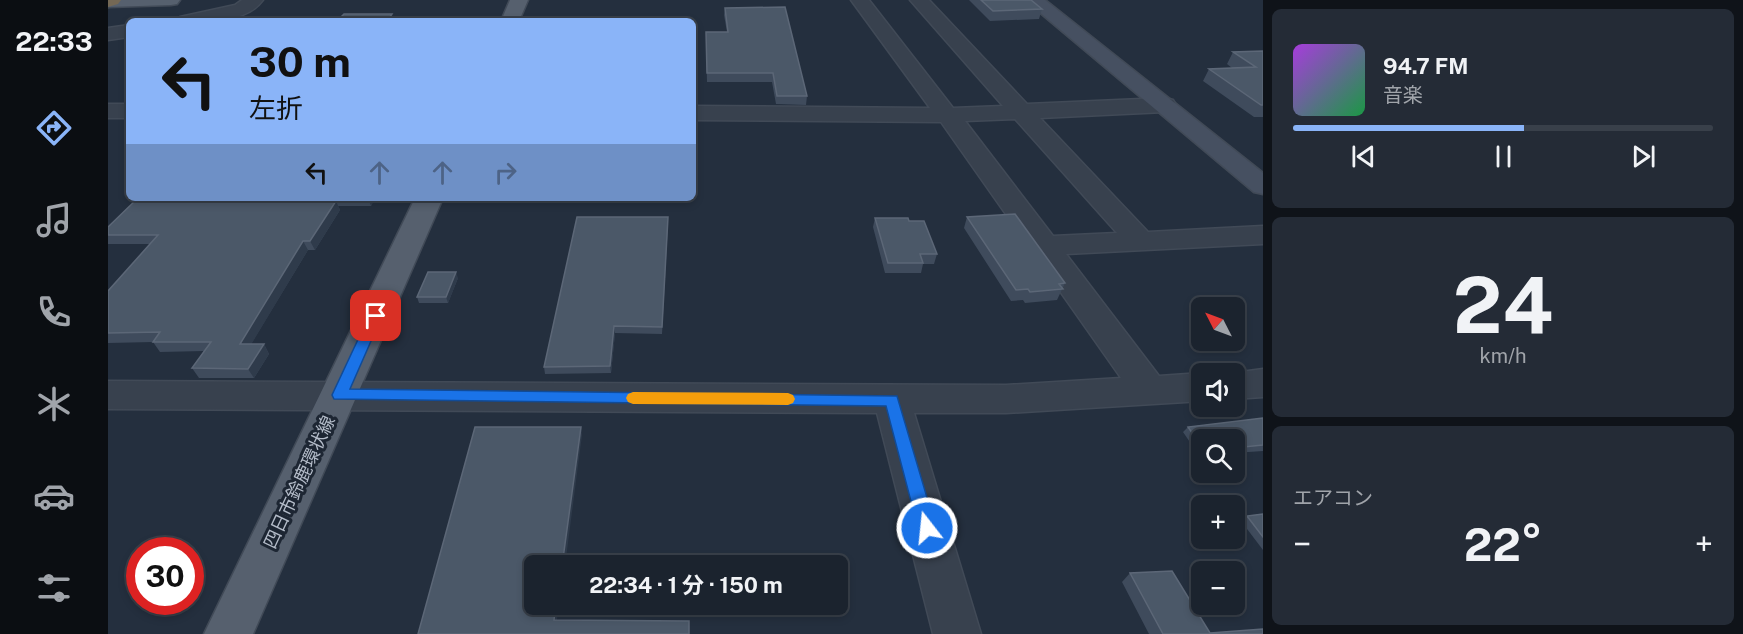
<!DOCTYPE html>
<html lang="ja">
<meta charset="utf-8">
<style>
body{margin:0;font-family:"Public Sans","Noto Sans JP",sans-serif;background:#242b36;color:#f1f3f6;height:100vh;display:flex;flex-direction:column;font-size:22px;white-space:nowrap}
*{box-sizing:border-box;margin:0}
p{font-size:20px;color:#a0a4aa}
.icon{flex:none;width:33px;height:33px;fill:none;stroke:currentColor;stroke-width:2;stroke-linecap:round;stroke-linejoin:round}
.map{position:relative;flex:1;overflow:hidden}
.panel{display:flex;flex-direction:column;gap:9px;padding:9px;background:#0f1319;width:480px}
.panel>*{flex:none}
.banner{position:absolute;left:18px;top:18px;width:570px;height:183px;border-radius:9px;box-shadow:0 3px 9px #0003,0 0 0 2px #39404a;background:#8ab4f8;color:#111;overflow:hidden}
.needle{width:39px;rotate:312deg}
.tools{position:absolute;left:1083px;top:297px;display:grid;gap:12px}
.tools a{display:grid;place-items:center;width:54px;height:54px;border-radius:9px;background:#1b232e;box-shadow:0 3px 9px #0003,0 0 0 2px #39404a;font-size:30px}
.speed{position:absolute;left:18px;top:537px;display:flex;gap:12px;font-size:30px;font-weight:700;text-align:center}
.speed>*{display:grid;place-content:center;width:78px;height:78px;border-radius:50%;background:#1b232e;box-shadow:0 3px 9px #0003,0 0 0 2px #39404a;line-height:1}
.speed .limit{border:9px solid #d22;background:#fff;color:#111}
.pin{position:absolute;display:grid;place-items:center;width:51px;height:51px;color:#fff;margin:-26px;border-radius:12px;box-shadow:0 3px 9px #0006}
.me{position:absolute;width:66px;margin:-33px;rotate:344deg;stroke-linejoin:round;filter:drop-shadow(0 0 4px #0008)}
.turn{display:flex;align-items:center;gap:21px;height:126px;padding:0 24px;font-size:27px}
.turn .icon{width:78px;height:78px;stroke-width:2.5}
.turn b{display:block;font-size:42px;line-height:51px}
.lanes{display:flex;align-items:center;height:57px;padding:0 24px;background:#0003;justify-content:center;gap:30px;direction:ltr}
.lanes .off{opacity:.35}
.big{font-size:45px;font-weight:700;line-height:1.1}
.panel .widget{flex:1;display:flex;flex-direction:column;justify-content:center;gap:9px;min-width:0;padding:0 21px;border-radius:9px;background:#242b36}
.panel .dial{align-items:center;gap:0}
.dial b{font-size:78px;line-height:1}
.song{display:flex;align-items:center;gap:18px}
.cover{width:72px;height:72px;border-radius:9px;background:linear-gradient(135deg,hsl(280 70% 55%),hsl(140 70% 35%))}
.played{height:6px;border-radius:3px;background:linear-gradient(90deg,#8ab4f8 55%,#39404a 55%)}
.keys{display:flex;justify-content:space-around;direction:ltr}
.heat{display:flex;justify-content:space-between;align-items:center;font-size:33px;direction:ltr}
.trip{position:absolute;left:416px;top:555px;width:324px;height:60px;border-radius:9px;background:#1b232e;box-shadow:0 3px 9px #0003,0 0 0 2px #39404a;font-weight:700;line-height:60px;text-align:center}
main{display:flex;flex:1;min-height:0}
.menu{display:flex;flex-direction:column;width:108px;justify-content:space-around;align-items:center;background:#0b0e12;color:#a0a4aa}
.menu .icon{width:42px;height:42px}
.menu .current{color:#8ab4f8}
.menu b{font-size:27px;color:#f1f3f6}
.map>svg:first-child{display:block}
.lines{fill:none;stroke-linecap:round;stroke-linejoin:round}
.street-casing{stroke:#414a57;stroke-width:3}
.secondary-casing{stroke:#414a57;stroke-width:3}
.primary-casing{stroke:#414a57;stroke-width:3}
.highway-casing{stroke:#434c59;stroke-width:3}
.street{fill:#38414e;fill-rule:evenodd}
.secondary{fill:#465061;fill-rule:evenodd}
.primary{fill:#56606e;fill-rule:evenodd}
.highway{fill:#746855;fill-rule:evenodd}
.wall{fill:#3f4b5c}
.shaded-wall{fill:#2f3b4b}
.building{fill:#4b5868;stroke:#5c6777;stroke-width:1.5}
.route{fill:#1a73e8;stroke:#114b97;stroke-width:1.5}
.slow{fill:#f59e0b}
.labels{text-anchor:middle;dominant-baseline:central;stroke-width:6;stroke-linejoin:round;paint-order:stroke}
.street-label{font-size:18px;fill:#b4bcc9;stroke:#1d2633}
</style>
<main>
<nav class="menu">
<b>22:33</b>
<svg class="icon current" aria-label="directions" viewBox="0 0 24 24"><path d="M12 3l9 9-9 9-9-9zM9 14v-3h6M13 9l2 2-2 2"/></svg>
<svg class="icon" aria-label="music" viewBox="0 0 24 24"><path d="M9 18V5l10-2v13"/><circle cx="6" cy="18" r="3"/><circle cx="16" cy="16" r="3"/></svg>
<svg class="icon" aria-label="phone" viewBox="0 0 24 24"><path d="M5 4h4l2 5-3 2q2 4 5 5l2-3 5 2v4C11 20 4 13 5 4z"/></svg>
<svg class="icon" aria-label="climate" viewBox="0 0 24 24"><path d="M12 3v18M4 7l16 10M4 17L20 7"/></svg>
<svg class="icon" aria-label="car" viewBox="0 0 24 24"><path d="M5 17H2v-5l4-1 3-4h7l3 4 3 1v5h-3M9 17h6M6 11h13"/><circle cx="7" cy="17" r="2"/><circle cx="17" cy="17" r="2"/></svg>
<svg class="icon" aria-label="filters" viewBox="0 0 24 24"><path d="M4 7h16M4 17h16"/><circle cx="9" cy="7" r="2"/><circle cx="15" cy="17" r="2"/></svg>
</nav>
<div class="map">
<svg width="1155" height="634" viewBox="0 0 1155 634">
<rect width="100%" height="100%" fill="#242f3e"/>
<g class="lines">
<g class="street-casing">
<path id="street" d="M134 0H155C138 24 96 21 70 21L72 17 127 5Z
M743 0H761L845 108 895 106 802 0H821L919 104 1057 98 1065 100 1068 105 1065 110 1057 112 932 118 1040 232 1155 226V244L958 254 1051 376 1094 373 1095 374H1094V401L898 413H806L873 634H825L769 413 0 409V381L898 385 1013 378 833 122 585 120V106L822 108ZM907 119 1009 233 945 236 857 121Z
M21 25V37L0 40V28Z
M0 104H21V118H0Z
M1155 369V397L1126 399V374H1118Z"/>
</g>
<g class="secondary-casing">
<path id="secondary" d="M917 0H937L1155 173V194L1146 192Z"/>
</g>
<g class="primary-casing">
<path id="primary" d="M0 0H72L69 4 63 5 0 7Z
M402 0H420L411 21H393Z
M307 198H335L145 634H96Z"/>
</g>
<g class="highway-casing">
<path id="highway" d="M0 0H13L10 4 0 7Z"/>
</g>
<use href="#street" class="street"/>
<use href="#secondary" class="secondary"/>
<use href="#primary" class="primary"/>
<use href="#highway" class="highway"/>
</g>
<path class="wall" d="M861 0H923L934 9 931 19 882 21Z
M617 8 699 96 698 105 668 104 664 82H599L598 40 619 32 616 15Z
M1155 51V117H1146L1095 81 1101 69 1124 68 1119 64 1125 52Z
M223 198H267L263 206H230L232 210 207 250H200L143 344H156L161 354 146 378H91L84 368 96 351 52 352 45 342 0 343V291L42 244H0V227L151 199 224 200Z
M859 217 957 283 949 300 917 303 915 300 903 301 856 228Z
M767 218 801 221 829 254 826 264H815L813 273H777L765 227Z
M560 224 554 334 507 333 503 373 437 374 436 367Z
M350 278 340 303H311L309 297Z
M1155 418V451L1126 453V440H1094V456L1092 457 1075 432 1080 427Z
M1155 514V550L1133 521 1139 516Z
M1022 573 1102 633 1155 634H1041L1014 582Z"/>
<path class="shaded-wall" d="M284 14 286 21H279Z
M260 198H267L263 206Z
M228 201 232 210 207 250 202 241Z
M560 217V224L554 334V327Z
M195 241 200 250 138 353 132 344Z
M348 272 350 278 340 303 338 297Z
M506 326 507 333 503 373 502 366Z
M156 344 161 354 146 378 140 369Z
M473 427 474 435 457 566H454Z
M448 604H451L448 627 446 620Z"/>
<path class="building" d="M873 0H923L934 9 885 11Z
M677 7 699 96H669L665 73H599L598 32H620L617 8Z
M236 14H284L279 21H229Z
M1155 51V105H1153L1101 69 1148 67 1125 52Z
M30 198H140L139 199 228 201 202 241H195L132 344H156L140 369 84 368 103 342H45L52 332 0 333V291L50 235H0V227Z
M907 214 957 283 951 284 955 289 922 292 920 289 908 290 859 217Z
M469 217H560L554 327 506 326 502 366 436 367Z
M767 218H800L801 221H816L829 254H812L815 263H780Z
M320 272H348L338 297H309Z
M1155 418V445L1126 448V440H1094V447L1080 427Z
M367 427H473L454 566H426V604H448L446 620 581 621V634H310Z
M1155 514V537L1139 516Z
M1064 571 1102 633 1155 629V634H1055L1022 573Z"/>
<path class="route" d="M268 312 274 316 242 389 789 396 828 528 826 533 819 536 813 533 810 528 778 406 226 399 224 395 261 316Z"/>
<path class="slow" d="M525 392 680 393 685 395 687 399 685 403 680 405 525 404 520 402 518 398 520 394Z"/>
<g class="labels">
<g class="street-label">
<text transform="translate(191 482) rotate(-65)">四日市鈴鹿環状線</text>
</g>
</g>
</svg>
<div class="tools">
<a><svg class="needle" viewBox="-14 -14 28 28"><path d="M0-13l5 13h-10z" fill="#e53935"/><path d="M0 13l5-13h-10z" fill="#a0a4aa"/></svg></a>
<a><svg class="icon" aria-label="sound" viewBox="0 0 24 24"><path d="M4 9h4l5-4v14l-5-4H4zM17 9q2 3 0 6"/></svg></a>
<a><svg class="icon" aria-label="search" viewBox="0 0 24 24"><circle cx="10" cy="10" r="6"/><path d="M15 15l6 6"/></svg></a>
<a>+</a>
<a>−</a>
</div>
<div class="speed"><div class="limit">30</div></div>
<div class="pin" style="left:268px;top:316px;background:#d93025"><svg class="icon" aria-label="arrive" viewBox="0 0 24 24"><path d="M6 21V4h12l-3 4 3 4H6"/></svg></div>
<svg class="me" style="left:819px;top:528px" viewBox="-20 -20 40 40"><circle r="17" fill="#1a73e8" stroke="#fff" stroke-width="3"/><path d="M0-11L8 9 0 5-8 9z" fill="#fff"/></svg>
<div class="trip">22:34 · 1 分 · 150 m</div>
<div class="banner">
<div class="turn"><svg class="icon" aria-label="left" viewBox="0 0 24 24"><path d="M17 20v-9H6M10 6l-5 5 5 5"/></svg><div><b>30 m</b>左折</div></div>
<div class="lanes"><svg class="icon" aria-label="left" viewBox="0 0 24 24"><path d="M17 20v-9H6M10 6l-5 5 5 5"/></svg><svg class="icon off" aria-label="ahead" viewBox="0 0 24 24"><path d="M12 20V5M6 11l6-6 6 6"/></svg><svg class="icon off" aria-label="ahead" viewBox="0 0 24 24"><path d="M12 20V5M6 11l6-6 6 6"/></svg><svg class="icon off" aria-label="right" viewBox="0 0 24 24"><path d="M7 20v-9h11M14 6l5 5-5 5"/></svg></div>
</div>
</div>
<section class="panel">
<div class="widget">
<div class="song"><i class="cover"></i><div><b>94.7 FM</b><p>音楽</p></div></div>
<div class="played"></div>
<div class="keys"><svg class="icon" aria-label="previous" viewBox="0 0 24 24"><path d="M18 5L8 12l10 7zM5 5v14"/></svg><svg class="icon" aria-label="pause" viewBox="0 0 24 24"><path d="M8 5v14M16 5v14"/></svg><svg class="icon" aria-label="next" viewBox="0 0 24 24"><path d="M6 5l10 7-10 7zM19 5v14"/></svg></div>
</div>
<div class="widget dial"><b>24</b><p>km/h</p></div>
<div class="widget"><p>エアコン</p>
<div class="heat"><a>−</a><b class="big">22°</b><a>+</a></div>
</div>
</section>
</main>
